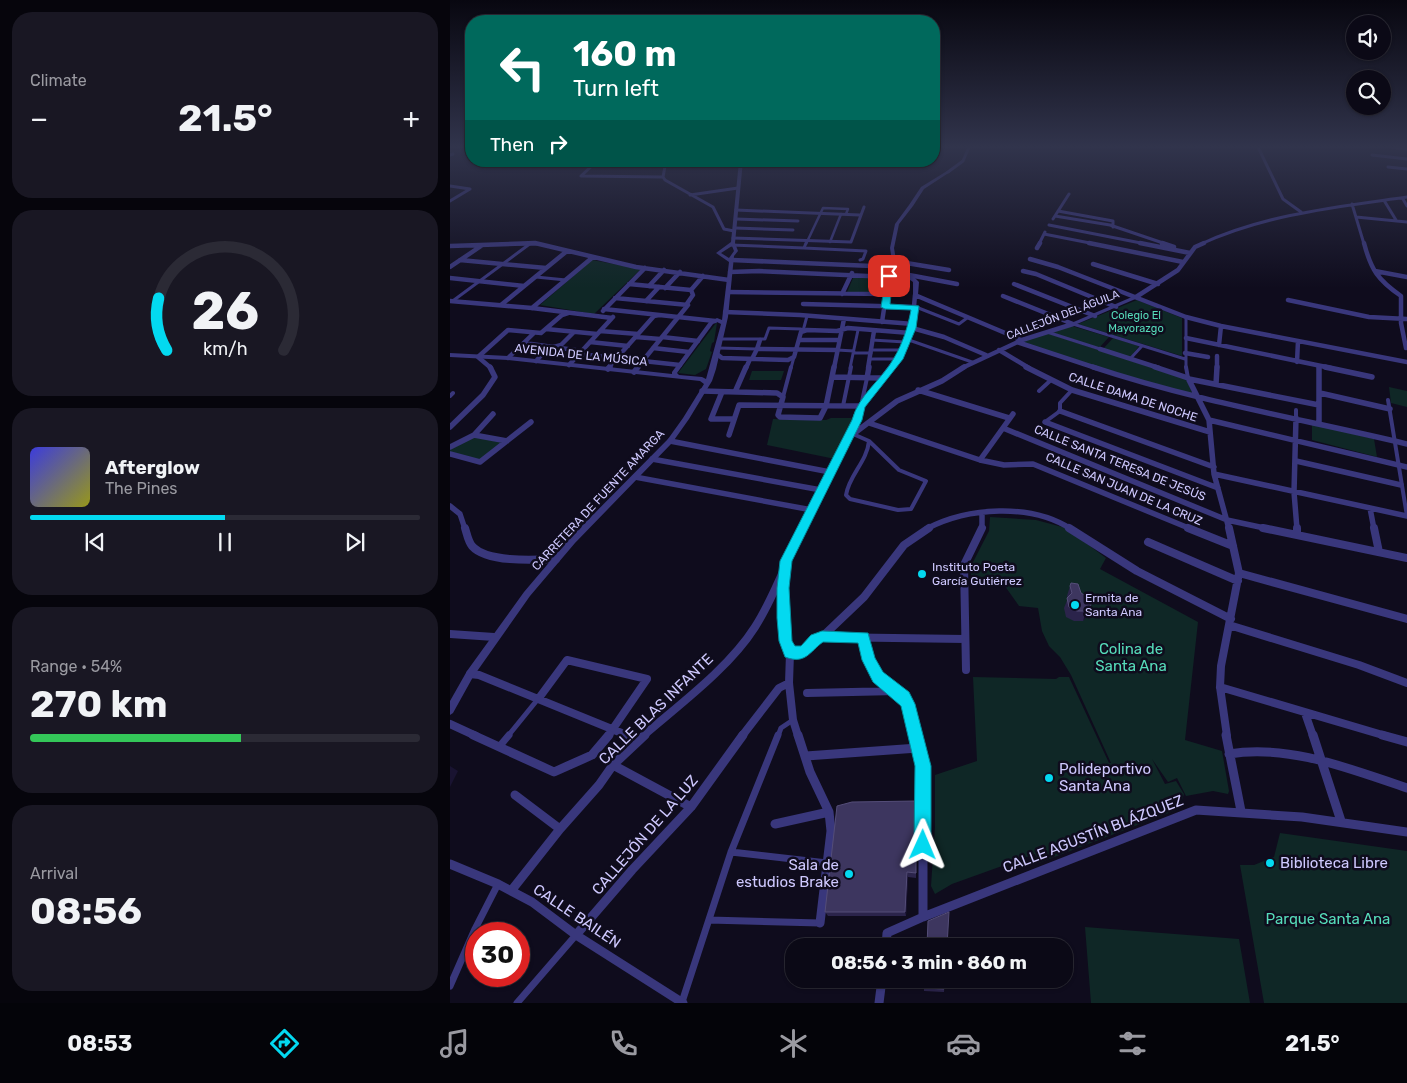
<!DOCTYPE html>
<meta charset="utf-8">
<style>
body{margin:0;font-family:Rubik,sans-serif;background:#191723;color:#f1f3f6;height:100vh;display:flex;flex-direction:column;font-size:19px;white-space:nowrap}
*{box-sizing:border-box;margin:0}
p{font-size:16px;color:#9a9aa1}
.icon{flex:none;width:28px;height:28px;fill:none;stroke:currentColor;stroke-width:2;stroke-linecap:round;stroke-linejoin:round}
.map{position:relative;flex:1;overflow:hidden}
.sheet{display:flex;flex-direction:column;gap:12px;padding:12px;background:#06050c;width:450px}
.sheet>*{flex:none}
.hud{position:absolute;left:15px;top:15px;width:475px;height:152px;border-radius:20px;box-shadow:0 1px 4px #0004,0 0 0 1px #2b2a35;background:#00695c;color:#fff;overflow:hidden}
.fabs{position:absolute;left:896px;top:15px;display:grid;gap:10px}
.fabs a{display:grid;place-items:center;width:45px;height:45px;border-radius:50%;background:#0b0916;box-shadow:0 1px 4px #0004,0 0 0 1px #2b2a35;font-size:25px}
.speed{position:absolute;left:15px;top:922px;display:flex;gap:10px;font-size:25px;font-weight:700;text-align:center}
.speed>*{display:grid;place-content:center;width:65px;height:65px;border-radius:50%;background:#0b0916;box-shadow:0 1px 4px #0004,0 0 0 1px #2b2a35;line-height:1}
.speed .limit{border:8px solid #d22;background:#fff;color:#111}
.pin{position:absolute;display:grid;place-items:center;width:42px;height:42px;color:#fff;margin:-21px;border-radius:10px;box-shadow:0 2px 8px #0006}
.me{position:absolute;width:55px;margin:-28px;rotate:1deg;stroke-linejoin:round;filter:drop-shadow(0 0 4px #0008)}
.turn{display:flex;align-items:center;gap:18px;height:105px;padding:0 25px;font-size:22px}
.turn .icon{width:65px;height:65px;stroke-width:2.5}
.turn b{display:block;font-size:35px;line-height:42px}
.then{display:flex;align-items:center;height:48px;padding:0 25px;background:#0003;gap:10px;font-size:19px}
.big{font-size:38px;font-weight:700;line-height:1.1}
.sheet .widget{flex:1;display:flex;flex-direction:column;justify-content:center;gap:8px;min-width:0;padding:0 18px;border-radius:20px;background:#191723}
.sheet .dial{align-items:center;gap:0}
.dial svg{height:130px;overflow:visible;fill:none;stroke:#2b2a35;stroke-width:7;stroke-linecap:round;text-anchor:middle}
.dial text{fill:#f1f3f6;stroke:none}
.song{display:flex;align-items:center;gap:15px}
.cover{width:60px;height:60px;border-radius:8px;background:linear-gradient(135deg,hsl(240 70% 55%),hsl(60 70% 35%))}
.played{height:5px;border-radius:2px;background:linear-gradient(90deg,#03d9f0 50%,#2b2a35 50%)}
.keys{display:flex;justify-content:space-around;direction:ltr}
.heat{display:flex;justify-content:space-between;align-items:center;font-size:28px;direction:ltr}
.charge{height:8px;border-radius:4px;background:linear-gradient(90deg,#34c759 54%,#2b2a35 0)}
.trip{position:absolute;left:335px;top:938px;width:288px;height:50px;border-radius:20px;background:#0b0916;box-shadow:0 1px 4px #0004,0 0 0 1px #2b2a35;font-weight:700;line-height:50px;text-align:center}
.menu{display:flex;height:80px;justify-content:space-around;align-items:center;background:#040409;color:#9a9aa1}
.menu .icon{width:35px;height:35px}
.menu .current{color:#03d9f0}
.menu b{font-size:22px;color:#f1f3f6}
main{display:flex;flex:1;min-height:0}
.map>svg:first-child{display:block}
.green{fill:#0f2726}
.lines{fill:none;stroke-linecap:round;stroke-linejoin:round}
.pedestrian-far4{stroke:#39377c;stroke-width:2.5}
.pedestrian-far3{stroke:#39377c;stroke-width:3}
.pedestrian-far2{stroke:#39377c;stroke-width:4}
.pedestrian-far1{stroke:#39377c;stroke-width:5}
.pedestrian{stroke:#39377c;stroke-width:7}
.minor-far4{stroke:#39377c;stroke-width:3}
.minor-far3{stroke:#39377c;stroke-width:4.5}
.minor-far2{stroke:#39377c;stroke-width:5.5}
.minor-far1{stroke:#39377c;stroke-width:8}
.minor{stroke:#39377c;stroke-width:9}
.tertiary{fill:#39377c;fill-rule:evenodd}
.wall{fill:#2b244b}
.shaded-wall{fill:#191331}
.building{fill:#3d365f;stroke:#544d78}
.route{fill:#03d9f0;stroke:#028d9c}
.poi-dot{fill:#03d9f0;stroke:#0f0c1d;stroke-width:2}
.labels{text-anchor:middle;dominant-baseline:central;stroke-width:5;stroke-linejoin:round;paint-order:stroke}
.far-street-label{font-size:11px;fill:#cec8fe;stroke:#0f0c1d}
.far-park-label{font-size:11px;fill:#56dcba;stroke:#0f0c1d}
.street-label{font-size:12px;fill:#cec8fe;stroke:#0f0c1d}
.poi-label{font-size:12px;fill:#cec8fe;stroke:#0f0c1d;text-anchor:start}
.near-park-label{font-size:15px;fill:#56dcba;stroke:#0f0c1d}
.near-street-label{font-size:15px;fill:#cec8fe;stroke:#0f0c1d}
.near-poi-label{font-size:15px;fill:#cec8fe;stroke:#0f0c1d;text-anchor:start}
</style>
<main>
<section class="sheet">
<div class="widget"><p>Climate</p>
<div class="heat"><a>−</a><b class="big">21.5°</b><a>+</a></div>
</div>
<div class="widget dial"><svg viewBox="0 0 100 80">
<path d="M14 69A42 42 0 1 1 86 69"/>
<path d="M14 69A42 42 0 0 1 9 37" stroke="#03d9f0"/>
<text x="50" y="56" font-size="32" font-weight="700">26</text>
<text x="50" y="72" font-size="11">km/h</text>
</svg></div>
<div class="widget">
<div class="song"><i class="cover"></i><div><b>Afterglow</b><p>The Pines</p></div></div>
<div class="played"></div>
<div class="keys"><svg class="icon" aria-label="previous" viewBox="0 0 24 24"><path d="M18 5L8 12l10 7zM5 5v14"/></svg><svg class="icon" aria-label="pause" viewBox="0 0 24 24"><path d="M8 5v14M16 5v14"/></svg><svg class="icon" aria-label="next" viewBox="0 0 24 24"><path d="M6 5l10 7-10 7zM19 5v14"/></svg></div>
</div>
<div class="widget"><p>Range · 54%</p><b class="big">270 km</b><div class="charge"></div></div>
<div class="widget"><p>Arrival</p><b class="big">08:56</b></div>
</section>
<div class="map">
<svg width="957" height="1003" viewBox="0 0 957 1003">
<rect width="100%" height="100%" fill="#0f0c1d"/>
<path class="green" d="M142 260 191 269 144 314 90 305Z
M404 276 436 277 434 293 397 292Z
M687 300 732 318V356L628 324Z
M266 323H267L264 342 262 343 260 351 262 352 256 369 245 375 228 373Z
M622 326 659 337 649 348 600 333Z
M597 333 736 379 744 396 654 370 571 342Z
M663 338 689 346 679 359 652 350Z
M302 371H334L331 380H299Z
M939 387 957 391V407L941 403Z
M381 418H403L385 459 317 445 323 419 376 420Z
M862 424 924 439 927 457 862 440Z
M23 437 53 442 30 460 0 452V449Z
M540 517 586 520 616 528 656 558 650 569 748 622 735 740 772 751 779 791 778 794 763 791 736 796 727 778 718 782 702 759 715 784 726 781 734 794 729 809 589 863 585 854 502 884 485 894 481 886 485 827V775L527 761 523 677 606 679 609 677H619L659 763H661L621 675 610 657 599 646 592 631 588 608 569 606 552 582 522 581 520 568 539 531Z
M830 833 957 851V1003H814L790 865H804L824 857Z
M635 927 789 939 800 1003H641Z"/>
<g class="lines">
<path class="pedestrian-far4" d="M380 242 391 214
M79 244 81 243
M356 244 373 208 398 209 396 214"/>
<path class="pedestrian-far3" d="M356 243 354 248 416 251 413 259 410 260
M281 245 354 248
M86 277 116 280
M4 300 81 243
M466 307 509 324 517 318
M736 317V368
M623 324 735 359
M623 324 686 297
M597 332 650 349
M270 339H315L319 328 351 329 353 331 357 316
M456 339 522 362
M422 340 455 342
M268 348 307 349
M387 350 404 351
M421 350H451
M403 353H421
M420 359H448
M680 359 692 346
M341 368 344 357
M400 368 408 330"/>
<path class="pedestrian-far2" d="M736 367 738 378
M589 391 601 380
M0 396 3 393
M333 397 341 367
M938 400 957 516
M393 406 401 367
M411 406 417 378
M846 410V418
M595 422 610 411V403L622 390
M403 434 419 441
M419 441 449 470 476 481 461 509 448 510 400 499 396 495C399 475 417 462 419 441Z"/>
<path class="pedestrian-far1" d="M58 736 88 699
M328 736 331 728 343 720"/>
<path class="pedestrian" d="M49 747 59 735
M281 852 377 863
M259 920 370 923
M0 986 25 929 48 884
M232 1002 281 852 328 735
M67 1003 126 935"/>
<path class="minor-far4" d="M808 147 833 199 851 212
M942 147 957 149
M0 155 3 154
M922 155 957 159
M147 161 131 176 213 177
M216 161 213 177 215 180 263 207 274 229 284 231
M938 167 957 169
M498 172 513 161 519 147
M0 186 20 189
M240 195 288 188
M953 199 957 206
M0 201 20 189
M935 202 946 220
M902 204 914 244
M286 210 410 215
M608 211 663 221V227
M605 216 660 225 716 244
M906 217 957 222
M286 219 348 221
M603 219 619 194
M599 225 696 244
M285 228 343 230
M594 234 645 244
M283 238 401 242 414 207
M50 244H90
M589 244 595 232
M751 244C816 214 887 207 957 197"/>
<path class="minor-far3" d="M639 243 733 262
M690 243 740 253
M712 243 724 247
M914 243C921 270 928 280 951 296V323L956 348
M0 246 85 243 186 267 279 280
M587 248 590 243
M580 259 608 267 736 317 771 326 957 362
M10 260 96 268
M282 260 445 267
M444 261 499 270
M643 264 708 284
M0 267 31 246
M573 271 586 274 666 307
M925 271 957 277
M280 272 309 271 462 278
M459 275 507 284
M0 278 74 286
M179 284 241 290
M564 284 645 316
M199 286 214 270
M215 288 230 272
M278 292 437 294
M392 294 402 273
M553 296 623 324
M686 297 728 270 745 247 754 243
M165 298 238 305
M838 300 919 317 957 319
M0 301 82 308 162 318
M196 301 209 287
M353 304 466 307
M51 305 117 251
M236 305 243 295 241 290 253 276
M82 308 143 257
M154 309 265 321
M153 311 195 268
M275 312 350 315 463 324
M432 322 439 276
M462 328 494 337 536 355
M96 329 147 334
M150 331 188 334
M186 337 210 339
M212 337 248 341
M736 338 881 368
M349 340H389
M140 342 178 346
M567 342 646 368
M74 343 132 351
M769 345 771 326
M203 348 239 352
M307 349 310 340
M650 349 709 368
M549 350 579 368
M735 353 758 357
M129 354 167 358
M267 354 272 358 338 360 344 357 351 332 357 330 387 331 398 328 460 333
M169 356 194 359
M58 358 84 333
M302 359 307 349 387 350
M86 361 97 349 111 345 124 332
M193 361 230 365
M847 362 848 341
M119 365 163 317
M869 366V368
M41 368 28 357 58 330 91 333 112 315 118 313
M158 368 204 316 209 315
M187 368 238 305
M296 368 300 359
M384 368 394 319
M418 368 424 331
M440 368C459 347 463 323 465 295L572 340
M512 368 572 340 623 324
M767 368V356"/>
<path class="minor-far2" d="M576 367 622 390 760 432
M643 367C745 401 852 419 957 444
M705 367 738 378 759 420 764 474 779 529
M869 367V405
M875 367 922 377
M158 369 160 367
M184 372 188 367
M382 377 431 378
M417 378 419 367
M739 379 869 405V423
M766 384 767 367
M468 390 559 418
M252 391 327 393 333 397 328 415 330 417 370 418 376 406 384 367
M272 392 261 419H284
M285 392 296 367
M870 393 940 409
M610 411 764 467
M846 418 844 492 847 529
M759 420 957 467
M595 422 768 488
M419 423 530 460 554 465 583 464 741 529
M0 427 33 395 45 377 40 367
M553 428 777 520 819 529
M24 435 57 441
M279 435 289 405 411 406
M398 438 447 401 492 381 514 367
M220 441 380 472
M0 447 24 435 43 414
M0 454 30 462 81 422
M202 459 371 490
M530 460 563 414
M846 461 951 485
M764 474 957 516
M185 477 362 510
M0 506 10 514 15 529
M920 508 924 529
M352 529 407 419 411 406 441 367
M476 529C518 507 581 503 621 529
M532 529V513"/>
<path class="minor-far1" d="M15 528C17 534 18 541 22 546 37 563 85 560 106 559
M619 528 687 571 781 619
M738 528 783 546
M813 528 957 558
M847 528V534
M924 528 929 552
M698 542 788 581
M335 570 333 588 335 641 340 653 339 683 343 720 348 736
M789 573 957 619
M779 625 909 665 957 683
M0 634 44 637
M372 637 414 597 454 545 479 528
M413 638 419 660 428 677 447 691 458 704 466 736
M340 653 355 651 365 640 372 637 515 639
M516 670 514 565 532 528
M20 674 29 675 179 736
M770 687 936 736
M357 693 447 691
M89 698 117 660 197 679 158 736
M855 713 863 736
M0 724 26 736
M193 736C230 704 279 668 305 627 325 596 336 561 353 528
M292 736 329 688 339 683
M777 736 770 687 771 666 789 573 779 528"/>
<path class="minor" d="M23 735 104 772 142 755 159 735
M176 735 189 740
M348 735 360 772 379 812 381 831 370 923
M465 735 473 766V917
M776 735 791 811
M863 735 891 821
M932 735 957 742
M779 754C839 744 900 769 957 788
M356 756 468 748
M163 765 241 807
M65 795 110 829
M325 824 379 812
M0 864 48 884 82 902 126 935 233 1003
M61 891 110 829 149 785 163 765 195 735
M126 935 182 870 241 807 293 735
M436 946 437 933 473 917 746 810 852 817 957 832
M429 1003 432 979"/>
<path class="tertiary" d="M289 161H293L285 243 288 251 284 256 278 317 266 369 262 381 239 419 222 443 125 543 80 596 23 677 3 713 0 715V701L17 671 74 592 119 539 218 439 233 418 254 384 250 381 58 360 0 357V353L58 356 222 374V372L259 322 267 318 272 320 279 262 266 253 281 242ZM282 246 284 251 279 258 271 253ZM267 322 271 324 256 379 252 377 229 375 227 373 263 324Z
M497 171 500 172 474 189 463 206 449 224 444 248 447 266 464 277 469 282 468 295 463 296V282L443 267 440 248 445 224 459 205 471 187Z"/>
</g>
<path class="wall" d="M620 586 631 593 641 605 638 615 633 621H624L616 617 614 608 618 598 617 596Z
M466 801V878L458 877 456 916H378L375 912Z
M474 979H495L494 992 474 991Z"/>
<path class="shaded-wall" d="M641 605 638 615 633 621 636 611Z
M0 766 8 771 0 787Z
M457 872 458 877 456 916 455 912Z"/>
<path class="building" d="M621 583 628 584 631 593 639 598 641 605 636 611H627L619 607 617 598 622 593 620 586Z
M466 801V873L457 872 455 912H375L387 806 402 802Z
M499 912 497 946H477L478 921Z
M474 979H495L494 989 474 988Z"/>
<linearGradient id="sky" x2="0" y2="1"><stop stop-color="#080710"/><stop offset="0.51" stop-color="#31344c"/><stop offset="1" stop-color="#31344c" stop-opacity="0"/></linearGradient>
<rect width="957" height="288" fill="url(#sky)"/>
<path class="route" d="M439 274 443 276 440 304 469 306 466 328 453 359 415 407 412 420 342 561 339 588 342 641 345 646H351L361 635 372 631 418 633 425 658 433 672 459 692 465 704 481 766V845L479 851 473 854 467 851 464 845 465 766 451 706 423 682 412 660 408 643 373 642C360 651 356 665 335 657L329 641 327 618V588L330 561 402 420C409 394 432 380 444 358 453 343 458 326 461 310L435 309 431 307 436 276Z"/>
<g class="poi-dot">
<circle cx="472" cy="574" r="5"/>
<circle cx="625" cy="605" r="5"/>
<circle cx="599" cy="778" r="5"/>
<circle cx="820" cy="863" r="5"/>
<circle cx="399" cy="874" r="5"/>
</g>
<g class="labels">
<g class="far-street-label">
<text transform="translate(613 315) rotate(-21)">CALLEJÓN DEL ÁGUILA</text>
</g>
<g class="far-park-label">
<text x="686" y="315">Colegio El<tspan x="686" dy="13">Mayorazgo</tspan></text>
</g>
<g class="street-label">
<text transform="translate(131 355) rotate(6)">AVENIDA DE LA MÚSICA</text>
<text transform="translate(683 397) rotate(18)">CALLE DAMA DE NOCHE</text>
<text transform="translate(670 463) rotate(22)">CALLE SANTA TERESA DE JESÚS</text>
<text transform="translate(674 489) rotate(23)">CALLE SAN JUAN DE LA CRUZ</text>
<text transform="translate(148 500) rotate(-47)">CARRETERA DE FUENTE AMARGA</text>
</g>
<g class="poi-label">
<text x="482" y="567">Instituto Poeta<tspan x="482" dy="14">García Gutiérrez</tspan></text>
<text x="635" y="598">Ermita de<tspan x="635" dy="14">Santa Ana</tspan></text>
</g>
<g class="near-park-label">
<text x="681" y="649">Colina de<tspan x="681" dy="17">Santa Ana</tspan></text>
<text x="878" y="919">Parque Santa Ana</text>
</g>
<g class="near-street-label">
<text transform="translate(206 709) rotate(-44)">CALLE BLAS INFANTE</text>
<text transform="translate(643 834) rotate(-21)">CALLE AGUSTÍN BLÁZQUEZ</text>
<text transform="translate(195 835) rotate(-49)">CALLEJÓN DE LA LUZ</text>
<text transform="translate(127 916) rotate(34)">CALLE BAILÉN</text>
</g>
<g class="near-poi-label">
<text x="609" y="769">Polideportivo<tspan x="609" dy="17">Santa Ana</tspan></text>
<text x="830" y="863">Biblioteca Libre</text>
<text x="389" y="865" text-anchor="end">Sala de<tspan x="389" dy="17">estudios Brake</tspan></text>
</g>
</g>
</svg>
<div class="fabs">
<a><svg class="icon" aria-label="sound" viewBox="0 0 24 24"><path d="M4 9h4l5-4v14l-5-4H4zM17 9q2 3 0 6"/></svg></a>
<a><svg class="icon" aria-label="search" viewBox="0 0 24 24"><circle cx="10" cy="10" r="6"/><path d="M15 15l6 6"/></svg></a>
</div>
<div class="speed"><div class="limit">30</div></div>
<div class="pin" style="left:439px;top:276px;background:#d93025"><svg class="icon" aria-label="arrive" viewBox="0 0 24 24"><path d="M6 21V4h12l-3 4 3 4H6"/></svg></div>
<svg class="me" style="left:473px;top:845px" viewBox="-20 -20 40 40"><path d="M0-17L14 15 0 8-14 15z" fill="#03d9f0" stroke="#fff" stroke-width="4"/></svg>
<div class="trip">08:56 · 3 min · 860 m</div>
<div class="hud">
<div class="turn"><svg class="icon" aria-label="left" viewBox="0 0 24 24"><path d="M17 20v-9H6M10 6l-5 5 5 5"/></svg><div><b>160 m</b>Turn left</div></div>
<div class="then">Then<svg class="icon" aria-label="right" viewBox="0 0 24 24"><path d="M7 20v-9h11M14 6l5 5-5 5"/></svg></div>
</div>
</div>
</main>
<nav class="menu">
<b>08:53</b>
<svg class="icon current" aria-label="directions" viewBox="0 0 24 24"><path d="M12 3l9 9-9 9-9-9zM9 14v-3h6M13 9l2 2-2 2"/></svg>
<svg class="icon" aria-label="music" viewBox="0 0 24 24"><path d="M9 18V5l10-2v13"/><circle cx="6" cy="18" r="3"/><circle cx="16" cy="16" r="3"/></svg>
<svg class="icon" aria-label="phone" viewBox="0 0 24 24"><path d="M5 4h4l2 5-3 2q2 4 5 5l2-3 5 2v4C11 20 4 13 5 4z"/></svg>
<svg class="icon" aria-label="climate" viewBox="0 0 24 24"><path d="M12 3v18M4 7l16 10M4 17L20 7"/></svg>
<svg class="icon" aria-label="car" viewBox="0 0 24 24"><path d="M5 17H2v-5l4-1 3-4h7l3 4 3 1v5h-3M9 17h6M6 11h13"/><circle cx="7" cy="17" r="2"/><circle cx="17" cy="17" r="2"/></svg>
<svg class="icon" aria-label="filters" viewBox="0 0 24 24"><path d="M4 7h16M4 17h16"/><circle cx="9" cy="7" r="2"/><circle cx="15" cy="17" r="2"/></svg>
<b>21.5°</b>
</nav>
